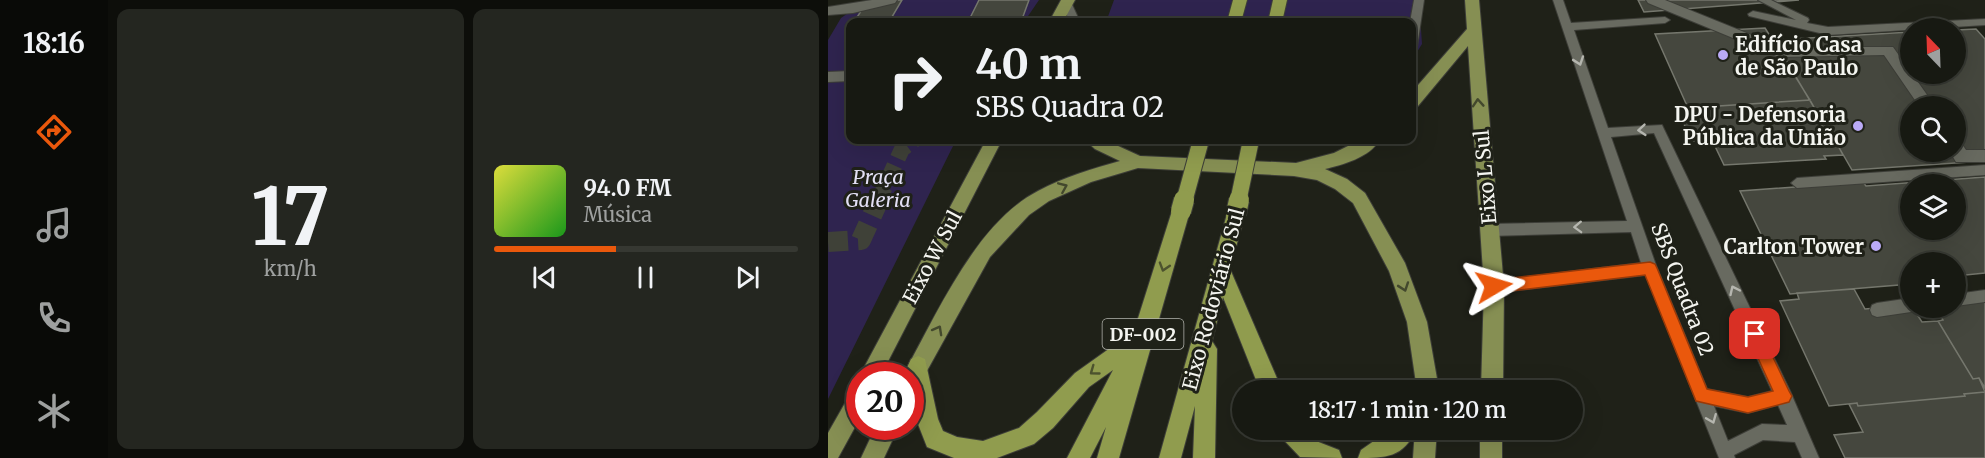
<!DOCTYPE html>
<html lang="pt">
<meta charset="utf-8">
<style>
body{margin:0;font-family:Merriweather,serif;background:#242620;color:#f1f3f6;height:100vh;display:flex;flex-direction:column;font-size:22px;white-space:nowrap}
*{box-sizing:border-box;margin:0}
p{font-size:20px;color:#9ea09f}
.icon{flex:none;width:33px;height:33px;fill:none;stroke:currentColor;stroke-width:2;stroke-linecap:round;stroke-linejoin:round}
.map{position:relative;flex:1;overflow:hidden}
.panel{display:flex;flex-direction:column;gap:9px;padding:9px;background:#0d0e0a;width:720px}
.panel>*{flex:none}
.guide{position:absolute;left:18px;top:18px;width:570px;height:126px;border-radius:12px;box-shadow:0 6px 24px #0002,0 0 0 2px #363832;background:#171912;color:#f1f3f6;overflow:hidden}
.needle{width:39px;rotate:337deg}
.fabs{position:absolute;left:1072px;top:18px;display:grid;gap:12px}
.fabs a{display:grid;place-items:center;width:66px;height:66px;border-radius:50%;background:#171912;box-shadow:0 6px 24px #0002,0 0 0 2px #363832;font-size:30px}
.speed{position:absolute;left:18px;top:362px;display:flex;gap:12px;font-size:30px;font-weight:700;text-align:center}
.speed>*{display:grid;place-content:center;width:78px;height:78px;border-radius:50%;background:#171912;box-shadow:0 6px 24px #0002,0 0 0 2px #363832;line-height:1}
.speed .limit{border:9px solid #d22;background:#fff;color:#111}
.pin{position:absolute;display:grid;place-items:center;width:51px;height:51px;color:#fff;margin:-26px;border-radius:12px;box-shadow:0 3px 9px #0006}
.me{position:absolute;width:66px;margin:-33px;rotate:83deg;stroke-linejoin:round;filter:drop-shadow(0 0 4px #0008)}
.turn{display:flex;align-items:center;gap:21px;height:126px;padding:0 30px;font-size:27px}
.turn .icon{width:78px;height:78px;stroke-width:2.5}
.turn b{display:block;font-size:42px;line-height:51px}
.panel .card{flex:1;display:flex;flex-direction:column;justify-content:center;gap:9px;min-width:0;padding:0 21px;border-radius:12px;background:#242620}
.panel .dial{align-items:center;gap:0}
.dial b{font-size:78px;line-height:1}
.song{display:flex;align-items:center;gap:18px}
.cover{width:72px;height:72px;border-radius:9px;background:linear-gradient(135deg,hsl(60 70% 55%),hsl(120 70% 35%))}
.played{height:6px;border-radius:3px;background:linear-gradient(90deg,#ea580c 40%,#363832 40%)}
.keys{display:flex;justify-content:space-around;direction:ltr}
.panel .tiles{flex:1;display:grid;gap:9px;grid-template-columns:repeat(2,1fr)}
.trip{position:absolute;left:404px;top:380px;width:351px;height:60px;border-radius:30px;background:#171912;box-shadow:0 6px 24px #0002,0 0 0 2px #363832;font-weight:600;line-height:60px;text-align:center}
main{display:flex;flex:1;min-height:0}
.dock{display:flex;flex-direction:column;width:108px;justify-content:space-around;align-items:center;background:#090a07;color:#9ea09f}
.dock .icon{width:42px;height:42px}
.dock .active{color:#ea580c}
.dock b{font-size:27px;color:#f1f3f6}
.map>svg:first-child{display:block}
.green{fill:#2f244f}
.building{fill:#45473e;stroke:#75776d;stroke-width:1.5;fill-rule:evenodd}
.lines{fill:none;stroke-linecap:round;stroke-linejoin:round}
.pedestrian-tunnel-far1{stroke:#3f4138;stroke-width:16;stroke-dasharray:16 8;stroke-linecap:butt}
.pedestrian-tunnel{stroke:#3f4138;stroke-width:20;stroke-dasharray:20 10;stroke-linecap:butt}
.service-casing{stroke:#3d3e38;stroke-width:2}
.pedestrian-casing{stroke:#3d3e38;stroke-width:2}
.primary-casing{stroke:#3d3e38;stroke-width:2}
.trunk-casing{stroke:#3d3e38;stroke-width:2}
.service{fill:#686a60;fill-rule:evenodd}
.pedestrian{fill:#686a60;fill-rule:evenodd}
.primary{fill:#868f53;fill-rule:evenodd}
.trunk{fill:#909c4e;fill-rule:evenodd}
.trunk-bridge-far1-casing{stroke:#3d3e38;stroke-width:18;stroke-linecap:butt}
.trunk-bridge-casing{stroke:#3d3e38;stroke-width:22;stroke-linecap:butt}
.trunk-bridge-far1{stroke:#909c4e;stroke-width:16}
.trunk-bridge{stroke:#909c4e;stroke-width:20}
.oneway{stroke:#b5b6af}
.oneway2{stroke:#43482d}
.oneway3{stroke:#4c522e}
.route{fill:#ea580c;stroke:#983908;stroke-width:1.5}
.poi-dot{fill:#baaaf6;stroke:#1f2118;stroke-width:2}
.labels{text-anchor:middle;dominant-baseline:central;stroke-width:6;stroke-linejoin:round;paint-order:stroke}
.shield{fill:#1f2118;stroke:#b4b5af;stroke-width:1.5}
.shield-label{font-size:18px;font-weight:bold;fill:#f4f5f0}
.poi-label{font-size:20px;font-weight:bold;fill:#f4f5f0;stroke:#1f2118;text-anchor:end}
.park-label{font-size:20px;font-style:italic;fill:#e2dff4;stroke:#1f2118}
.street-label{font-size:20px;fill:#f4f5f0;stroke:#1f2118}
</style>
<main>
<nav class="dock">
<b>18:16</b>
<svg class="icon active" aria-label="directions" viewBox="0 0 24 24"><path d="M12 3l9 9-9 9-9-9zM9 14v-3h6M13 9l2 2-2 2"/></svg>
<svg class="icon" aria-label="music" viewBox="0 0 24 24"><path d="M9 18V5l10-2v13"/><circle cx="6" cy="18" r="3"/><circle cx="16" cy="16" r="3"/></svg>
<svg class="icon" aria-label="phone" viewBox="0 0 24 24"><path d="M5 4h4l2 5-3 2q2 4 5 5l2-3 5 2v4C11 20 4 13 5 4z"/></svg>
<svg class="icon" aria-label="climate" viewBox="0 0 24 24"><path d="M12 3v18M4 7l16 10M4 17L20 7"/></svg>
</nav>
<section class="panel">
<div class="tiles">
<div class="card dial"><b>17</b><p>km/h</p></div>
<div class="card">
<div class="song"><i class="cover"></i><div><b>94.0 FM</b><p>Música</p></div></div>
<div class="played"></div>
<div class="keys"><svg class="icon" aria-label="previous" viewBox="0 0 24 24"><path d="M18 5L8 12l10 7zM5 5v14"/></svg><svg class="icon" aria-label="pause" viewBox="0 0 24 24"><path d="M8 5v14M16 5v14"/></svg><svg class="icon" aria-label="next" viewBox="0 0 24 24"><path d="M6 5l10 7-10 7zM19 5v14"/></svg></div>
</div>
</div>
</section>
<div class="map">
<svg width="1157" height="458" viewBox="0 0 1157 458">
<rect width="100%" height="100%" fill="#1f2118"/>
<path class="green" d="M39 0H211L196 22H22V140H128L0 399V40L13 18Z
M286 0H591L594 44 584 60V22H278Z"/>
<path class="building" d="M40 0H74L61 22H26Z
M151 0H201L193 22H140Z
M810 0H971L816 12Z
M937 28 982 100 860 108 827 34Z
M1148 29 1157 39V161L1024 170 1009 144 1005 145 984 109H987L946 40 1083 32V74H1128V30ZM1083 106H1128V152H1083Z
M982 100 987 109H984L1005 145 1009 144 1015 155 996 156 998 159 896 165 884 140 864 141 853 118 865 117 860 108Z
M1157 177V273L1128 276V262H1083V284L962 294 912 191 1035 182 1038 186ZM1083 184H1128V230H1083Z
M1026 289 1037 309 1083 305 1094 322 1110 321 1145 379 1151 378 1157 392 1136 394 1137 396 1030 406 1029 403 1001 406 952 301 971 299 969 293Z
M1157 295V388L1151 378 1145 379 1110 321 1115 320 1108 308H1128V298Z
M1157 392V458H1017L1006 435 1035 432 1021 404 1029 403 1030 406 1137 396 1136 394Z"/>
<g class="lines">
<path class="pedestrian-tunnel-far1" d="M50 202 74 149 86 140"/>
<path class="pedestrian-tunnel" d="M0 242 33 240 51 200"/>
<g class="service-casing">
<path id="service" d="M234 0H242L252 22H242L233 2Z
M586 0H596L589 47 584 51 582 22Z
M725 0H735L743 23 837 17 842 20 837 23 746 30 780 128 834 125 962 391 991 458H974L967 442 935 440 906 455 907 458H891L818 275 666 293 661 291 659 287 661 283 666 281 813 263 803 232 661 236 656 234 654 230 656 226 661 224 799 221ZM826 133 944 391 920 397 879 389 829 268 783 137ZM950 405 959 425 934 424 900 441 886 406 920 413Z
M930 0H943L980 18 981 20 979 23 1000 27 1157 19V25L1000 35 921 16 920 14 925 11 968 20Z
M1157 165V175L969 188 963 183 969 178Z
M1157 290V302L1128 306V294Z
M1083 298V308H1089L1083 312 1049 317 1044 315 1042 310 1044 305 1049 303Z"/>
</g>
<g class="pedestrian-casing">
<path id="pedestrian" d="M44 0H69L67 3 25 13 0 15V7Z
M818 0H837L953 47H1065L1107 106H1091L1056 55 951 57 820 3Z
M22 71V81L0 82V72Z
M1128 142 1134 144 1138 150H1157V162H1128L1122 152H1128Z"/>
</g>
<g class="primary-casing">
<path id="primary" d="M233 0H247L235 22H221Z
M637 0H651L676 287 675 390H653L656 287 640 46 590 106 584 107V92L639 29Z
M158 140H174L53 375H32Z
M257 140H277L312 156 468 163 506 153 532 140H551C543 157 514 165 497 169L519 179 537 193 577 263 599 322 611 390H589L579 322 561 271 525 203 507 189 489 180 466 176 310 168 263 182 221 201 201 215 162 257 90 387 82 390V375H75L76 373C109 314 148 223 210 191 236 177 264 169 292 161L267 149Z
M32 386V418L10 458H0V433L25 389Z
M48 426H71L56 458H33Z
M587 429H609L607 458H585Z
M652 429H674V458H652Z"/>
</g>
<g class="trunk-casing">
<path id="trunk" d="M405 0H419L413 22H399Z
M445 0H459L454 22H440Z
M353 204 359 206 362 211 291 458H269L278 427 262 458H239L285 370 261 387 225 428 206 444 169 458H126L99 447 88 419 80 366 83 359 90 356 97 359 110 419 115 431 129 437 155 441 191 428 209 412 247 373 306 331 344 211 347 206Z
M408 207 414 209 417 214 402 269 454 390H432L395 297 384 341 389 349 387 458H365L367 406 353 458H331L399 214 402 209Z
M450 429H476L488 441 511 450 514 458 472 457 453 437Z
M563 429H588C576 458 557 458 530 458L533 450Z"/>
</g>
<use href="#service" class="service"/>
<use href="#pedestrian" class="pedestrian"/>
<use href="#primary" class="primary"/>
<use href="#trunk" class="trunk"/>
<g class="trunk-bridge-far1-casing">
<path id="trunk-bridge-far1" d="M356 202 373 140
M410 202 423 140"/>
</g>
<g class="trunk-bridge-casing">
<path id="trunk-bridge" d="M353 211 356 200
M408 214 411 200"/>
</g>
<use href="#trunk-bridge-far1" class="trunk-bridge-far1"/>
<use href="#trunk-bridge" class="trunk-bridge"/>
</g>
<defs><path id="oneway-chevron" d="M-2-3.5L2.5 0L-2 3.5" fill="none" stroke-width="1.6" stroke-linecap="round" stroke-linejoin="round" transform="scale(1.5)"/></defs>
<g class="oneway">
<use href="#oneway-chevron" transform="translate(751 61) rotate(71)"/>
<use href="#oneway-chevron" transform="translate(814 130) rotate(175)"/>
<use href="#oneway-chevron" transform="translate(750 227) rotate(178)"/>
<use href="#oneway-chevron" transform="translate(906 290) rotate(-115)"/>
<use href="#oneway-chevron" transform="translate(884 419) rotate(68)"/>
</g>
<g class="oneway2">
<use href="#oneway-chevron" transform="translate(650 103) rotate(-94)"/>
<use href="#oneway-chevron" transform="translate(235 187) rotate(-23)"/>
<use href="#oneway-chevron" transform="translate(576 287) rotate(71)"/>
<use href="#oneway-chevron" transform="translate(110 330) rotate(-61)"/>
</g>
<g class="oneway3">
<use href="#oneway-chevron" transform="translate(336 267) rotate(107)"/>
<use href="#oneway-chevron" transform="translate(266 371) rotate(144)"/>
</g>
<path class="route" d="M822 262 827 264 829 268 879 389 920 397 945 391 919 334 921 330 927 328 932 330 961 391 964 396 961 402 920 413 868 401 817 275 666 293 661 291 659 286 661 282 666 280Z"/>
<g class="poi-dot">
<circle cx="895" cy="55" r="6"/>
<circle cx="1030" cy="126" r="6"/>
<circle cx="1048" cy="246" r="6"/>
</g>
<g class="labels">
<rect class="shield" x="274.5" y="319" width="81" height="30" rx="4.5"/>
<g class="shield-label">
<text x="315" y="334">DF-002</text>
</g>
<g class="poi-label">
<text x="907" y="44" text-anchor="start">Edifício Casa<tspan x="907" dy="23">de São Paulo</tspan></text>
<text x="1018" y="114">DPU - Defensoria<tspan x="1018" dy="23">Pública da União</tspan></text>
<text x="1036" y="246">Carlton Tower</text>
</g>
<g class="park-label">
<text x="50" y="176">Praça<tspan x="50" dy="23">Galeria</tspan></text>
</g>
<g class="street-label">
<text transform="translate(657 177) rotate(-95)">Eixo L Sul</text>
<text transform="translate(104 257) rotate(-62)">Eixo W Sul</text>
<text transform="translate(855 289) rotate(69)">SBS Quadra 02</text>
<text transform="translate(385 299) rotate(-75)">Eixo Rodoviário Sul</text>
</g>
</g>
</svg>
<div class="fabs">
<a><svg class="needle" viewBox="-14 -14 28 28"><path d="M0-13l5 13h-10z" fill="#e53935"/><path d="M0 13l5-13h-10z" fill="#9ea09f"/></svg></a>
<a><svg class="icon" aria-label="search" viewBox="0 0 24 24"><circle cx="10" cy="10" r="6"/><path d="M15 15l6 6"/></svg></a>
<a><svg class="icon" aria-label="layers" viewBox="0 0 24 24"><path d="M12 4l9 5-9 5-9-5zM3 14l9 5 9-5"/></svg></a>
<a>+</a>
</div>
<div class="speed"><div class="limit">20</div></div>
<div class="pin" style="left:927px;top:334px;background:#d93025"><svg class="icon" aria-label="arrive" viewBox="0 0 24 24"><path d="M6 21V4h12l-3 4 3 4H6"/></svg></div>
<svg class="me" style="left:666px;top:286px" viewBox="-20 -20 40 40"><path d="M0-17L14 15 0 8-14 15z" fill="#ea580c" stroke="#fff" stroke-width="4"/></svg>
<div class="trip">18:17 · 1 min · 120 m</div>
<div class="guide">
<div class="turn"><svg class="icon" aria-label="right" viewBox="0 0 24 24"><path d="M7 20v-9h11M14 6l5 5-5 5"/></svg><div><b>40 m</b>SBS Quadra 02</div></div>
</div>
</div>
</main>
